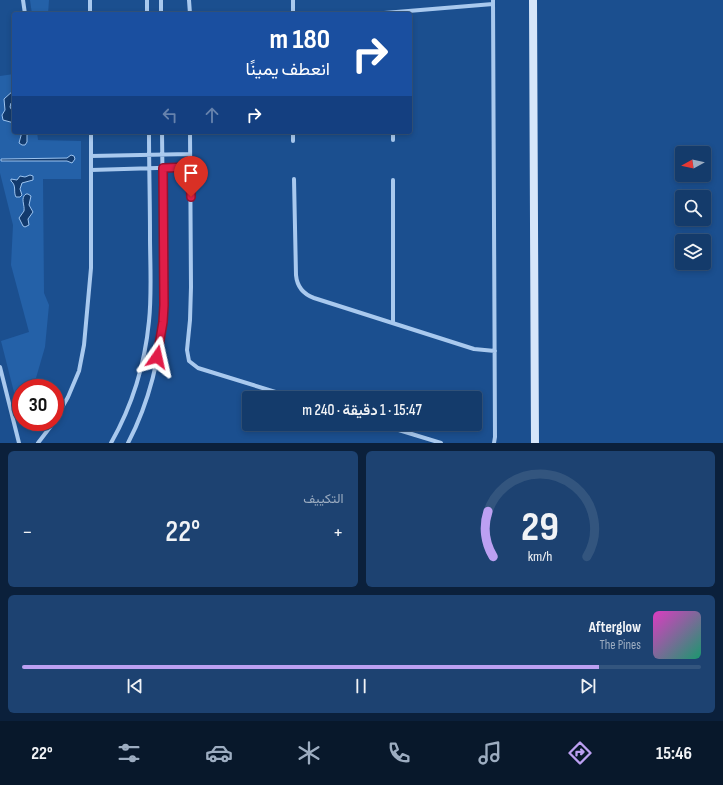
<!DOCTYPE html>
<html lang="ar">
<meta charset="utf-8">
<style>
body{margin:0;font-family:"Sofia Sans Condensed",Vazirmatn,sans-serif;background:#1d4271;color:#f1f3f6;direction:rtl;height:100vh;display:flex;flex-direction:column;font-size:15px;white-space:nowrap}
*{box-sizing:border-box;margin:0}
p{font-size:13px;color:#9dadc1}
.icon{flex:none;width:22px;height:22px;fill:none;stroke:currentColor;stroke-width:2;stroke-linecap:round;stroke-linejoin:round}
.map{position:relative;height:443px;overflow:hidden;direction:ltr}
.details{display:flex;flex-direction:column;gap:8px;padding:8px;background:#0b203b;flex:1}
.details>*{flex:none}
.guide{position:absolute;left:12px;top:12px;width:400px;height:122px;border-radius:4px;box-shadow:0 2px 6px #0003,0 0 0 1px #33557e;direction:rtl;background:#1a4fa0;color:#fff;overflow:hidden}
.needle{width:26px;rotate:262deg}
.tools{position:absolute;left:675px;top:146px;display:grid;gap:8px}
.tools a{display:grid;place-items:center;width:36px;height:36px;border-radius:4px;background:#143b6b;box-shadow:0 2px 6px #0003,0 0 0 1px #33557e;font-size:20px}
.speed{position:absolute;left:12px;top:379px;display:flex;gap:8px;font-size:20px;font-weight:700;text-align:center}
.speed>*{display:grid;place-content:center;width:52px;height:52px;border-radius:50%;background:#143b6b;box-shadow:0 2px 6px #0003,0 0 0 1px #33557e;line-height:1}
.speed .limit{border:6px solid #d22;background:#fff;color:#111}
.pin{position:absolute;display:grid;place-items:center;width:34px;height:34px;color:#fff;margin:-41px -17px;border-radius:50% 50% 50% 0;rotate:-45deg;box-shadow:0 0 4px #0007}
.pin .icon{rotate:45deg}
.me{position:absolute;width:44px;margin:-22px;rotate:11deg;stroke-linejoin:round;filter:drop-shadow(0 0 3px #0008)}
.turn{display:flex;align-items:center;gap:14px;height:84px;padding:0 16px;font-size:18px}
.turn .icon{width:52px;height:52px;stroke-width:2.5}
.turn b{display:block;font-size:28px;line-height:34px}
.lanes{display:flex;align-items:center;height:38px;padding:0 16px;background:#0003;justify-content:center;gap:20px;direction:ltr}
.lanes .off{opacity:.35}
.big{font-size:30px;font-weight:600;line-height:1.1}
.details .card{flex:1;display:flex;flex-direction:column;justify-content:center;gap:6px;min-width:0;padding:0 14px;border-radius:6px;background:#1d4271}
.details .dial{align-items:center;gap:0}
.dial svg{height:104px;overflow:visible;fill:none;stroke:#33557e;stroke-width:7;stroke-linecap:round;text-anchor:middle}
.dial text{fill:#f1f3f6;stroke:none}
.song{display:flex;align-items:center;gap:12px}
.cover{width:48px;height:48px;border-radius:6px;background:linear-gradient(135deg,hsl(310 70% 55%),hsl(160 70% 35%))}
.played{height:4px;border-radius:2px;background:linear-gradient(90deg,#bca0f2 85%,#33557e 85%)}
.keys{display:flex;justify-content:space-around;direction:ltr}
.heat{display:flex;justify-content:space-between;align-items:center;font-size:22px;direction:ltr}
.details .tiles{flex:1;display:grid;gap:8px;grid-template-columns:1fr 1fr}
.card:last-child{grid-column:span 2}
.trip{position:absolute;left:242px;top:391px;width:240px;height:40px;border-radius:4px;background:#143b6b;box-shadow:0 2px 6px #0003,0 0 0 1px #33557e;font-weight:600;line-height:40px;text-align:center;direction:rtl}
.tabs{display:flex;height:64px;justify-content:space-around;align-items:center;background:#08182b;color:#9dadc1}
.tabs .icon{width:28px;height:28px}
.tabs .active{color:#bca0f2}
.tabs b{font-size:18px;color:#f1f3f6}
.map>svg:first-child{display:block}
.green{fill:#2461a8}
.water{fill:#123a6d;stroke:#9cc4f0}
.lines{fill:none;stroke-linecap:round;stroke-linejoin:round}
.street{stroke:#a9c9ee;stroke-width:4}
.secondary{stroke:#d6e6fa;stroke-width:8}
.route-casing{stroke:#92132f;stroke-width:10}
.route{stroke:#e11d48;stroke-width:7}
</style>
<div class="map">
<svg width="723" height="443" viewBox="0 0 723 443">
<rect width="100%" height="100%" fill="#1b4f8f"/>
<path class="green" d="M30 0H49L48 14H32Z
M14 74V132H37L38 140 81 141V179H43L44 293 49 305 45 347 36 378 30 388H21V403L18 408 1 341 29 332 11 265 13 225 0 173V76Z"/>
<path class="water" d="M14 90V100L11 103 10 107 14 114V123L3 120 2 115 5 110 4 99Z
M22 132H31L27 135V142L25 145H22L19 143Z
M71 155 74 156 75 159 72 163 67 161H1V159L67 158Z
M30 175 33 176V180L22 183 20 189 22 195 20 197H16C13 192 17 186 11 181V179L17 180 20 176 25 177Z
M26 194H28L31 196 29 205 33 212 28 219 29 225 25 227 23 226 19 218 24 211C25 205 20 198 26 194Z"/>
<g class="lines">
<path class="street" d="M23 0 25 14
M90 0V14
M147 0V14
M161 0V14
M189 0 190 14
M293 0V14
M493 0 495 437 494 443
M372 14 493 4
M190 132 191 287 190 320 187 350 189 361 198 368 295 398
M293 132V141
M393 140V132
M91 156 190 154
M91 170 190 167
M294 179 296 275C297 286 303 294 314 298L474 349 495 351
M393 323V180
M0 367 19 443
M55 420 68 397 79 371 84 345 91 268V132
M379 424 441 443
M38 443 54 422
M111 443C132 406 145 363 149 321 152 293 150 264 150 236 150 201 149 167 149 132
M128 443C150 401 161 352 164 305L162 132"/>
<path class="secondary" d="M533 0 535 443"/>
</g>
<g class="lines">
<g class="route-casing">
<path id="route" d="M157 357 163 322 164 305 163 168 190 167 191 197"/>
</g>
<use href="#route" class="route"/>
</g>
</svg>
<div class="tools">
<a><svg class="needle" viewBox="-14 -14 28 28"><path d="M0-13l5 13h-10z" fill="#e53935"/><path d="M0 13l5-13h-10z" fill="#9dadc1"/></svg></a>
<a><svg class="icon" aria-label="search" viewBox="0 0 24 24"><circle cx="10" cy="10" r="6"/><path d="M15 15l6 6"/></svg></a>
<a><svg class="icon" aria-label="layers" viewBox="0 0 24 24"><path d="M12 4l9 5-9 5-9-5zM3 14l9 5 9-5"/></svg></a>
</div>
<div class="speed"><div class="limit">30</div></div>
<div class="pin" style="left:191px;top:197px;background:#d93025"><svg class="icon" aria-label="arrive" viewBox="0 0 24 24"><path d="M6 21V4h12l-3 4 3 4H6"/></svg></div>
<svg class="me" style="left:157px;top:357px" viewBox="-20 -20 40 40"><path d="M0-17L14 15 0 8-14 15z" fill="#e11d48" stroke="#fff" stroke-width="4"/></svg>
<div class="trip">15:47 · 1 دقيقة · 240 m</div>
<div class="guide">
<div class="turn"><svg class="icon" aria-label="right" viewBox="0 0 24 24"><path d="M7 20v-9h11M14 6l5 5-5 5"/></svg><div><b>180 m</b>انعطف يمينًا</div></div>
<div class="lanes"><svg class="icon off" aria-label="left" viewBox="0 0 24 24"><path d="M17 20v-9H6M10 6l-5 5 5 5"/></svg><svg class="icon off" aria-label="ahead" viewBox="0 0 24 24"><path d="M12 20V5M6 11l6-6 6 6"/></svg><svg class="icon" aria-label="right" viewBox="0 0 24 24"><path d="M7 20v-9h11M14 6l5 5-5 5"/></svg></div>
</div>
</div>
<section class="details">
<div class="tiles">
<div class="card dial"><svg viewBox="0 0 100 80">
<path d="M14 69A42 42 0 1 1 86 69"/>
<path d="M14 69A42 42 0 0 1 10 34" stroke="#bca0f2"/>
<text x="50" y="56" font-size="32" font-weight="700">29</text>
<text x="50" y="72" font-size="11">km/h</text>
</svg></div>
<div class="card"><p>التكييف</p>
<div class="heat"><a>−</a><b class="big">22°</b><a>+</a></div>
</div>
<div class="card">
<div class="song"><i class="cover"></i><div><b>Afterglow</b><p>The Pines</p></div></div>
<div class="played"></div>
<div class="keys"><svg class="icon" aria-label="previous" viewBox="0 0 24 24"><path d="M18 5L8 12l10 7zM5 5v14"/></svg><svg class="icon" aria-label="pause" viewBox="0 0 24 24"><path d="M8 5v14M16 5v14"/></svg><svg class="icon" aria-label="next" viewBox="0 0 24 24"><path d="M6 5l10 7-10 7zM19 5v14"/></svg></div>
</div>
</div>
</section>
<nav class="tabs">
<b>15:46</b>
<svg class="icon active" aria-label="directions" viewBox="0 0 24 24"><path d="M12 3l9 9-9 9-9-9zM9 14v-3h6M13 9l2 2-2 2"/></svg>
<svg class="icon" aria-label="music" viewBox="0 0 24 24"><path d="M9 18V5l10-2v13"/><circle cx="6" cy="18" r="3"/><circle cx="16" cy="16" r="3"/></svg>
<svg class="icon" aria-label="phone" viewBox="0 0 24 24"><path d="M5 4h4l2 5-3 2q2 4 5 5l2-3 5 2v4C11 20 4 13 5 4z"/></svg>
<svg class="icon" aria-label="climate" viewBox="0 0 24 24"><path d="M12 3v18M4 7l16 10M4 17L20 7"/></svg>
<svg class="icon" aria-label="car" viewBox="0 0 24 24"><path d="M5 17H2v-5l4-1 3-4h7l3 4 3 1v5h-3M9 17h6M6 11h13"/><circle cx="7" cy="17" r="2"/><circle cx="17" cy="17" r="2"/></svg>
<svg class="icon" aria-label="filters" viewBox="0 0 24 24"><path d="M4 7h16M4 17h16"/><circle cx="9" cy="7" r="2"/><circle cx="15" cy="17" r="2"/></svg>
<b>22°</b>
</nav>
